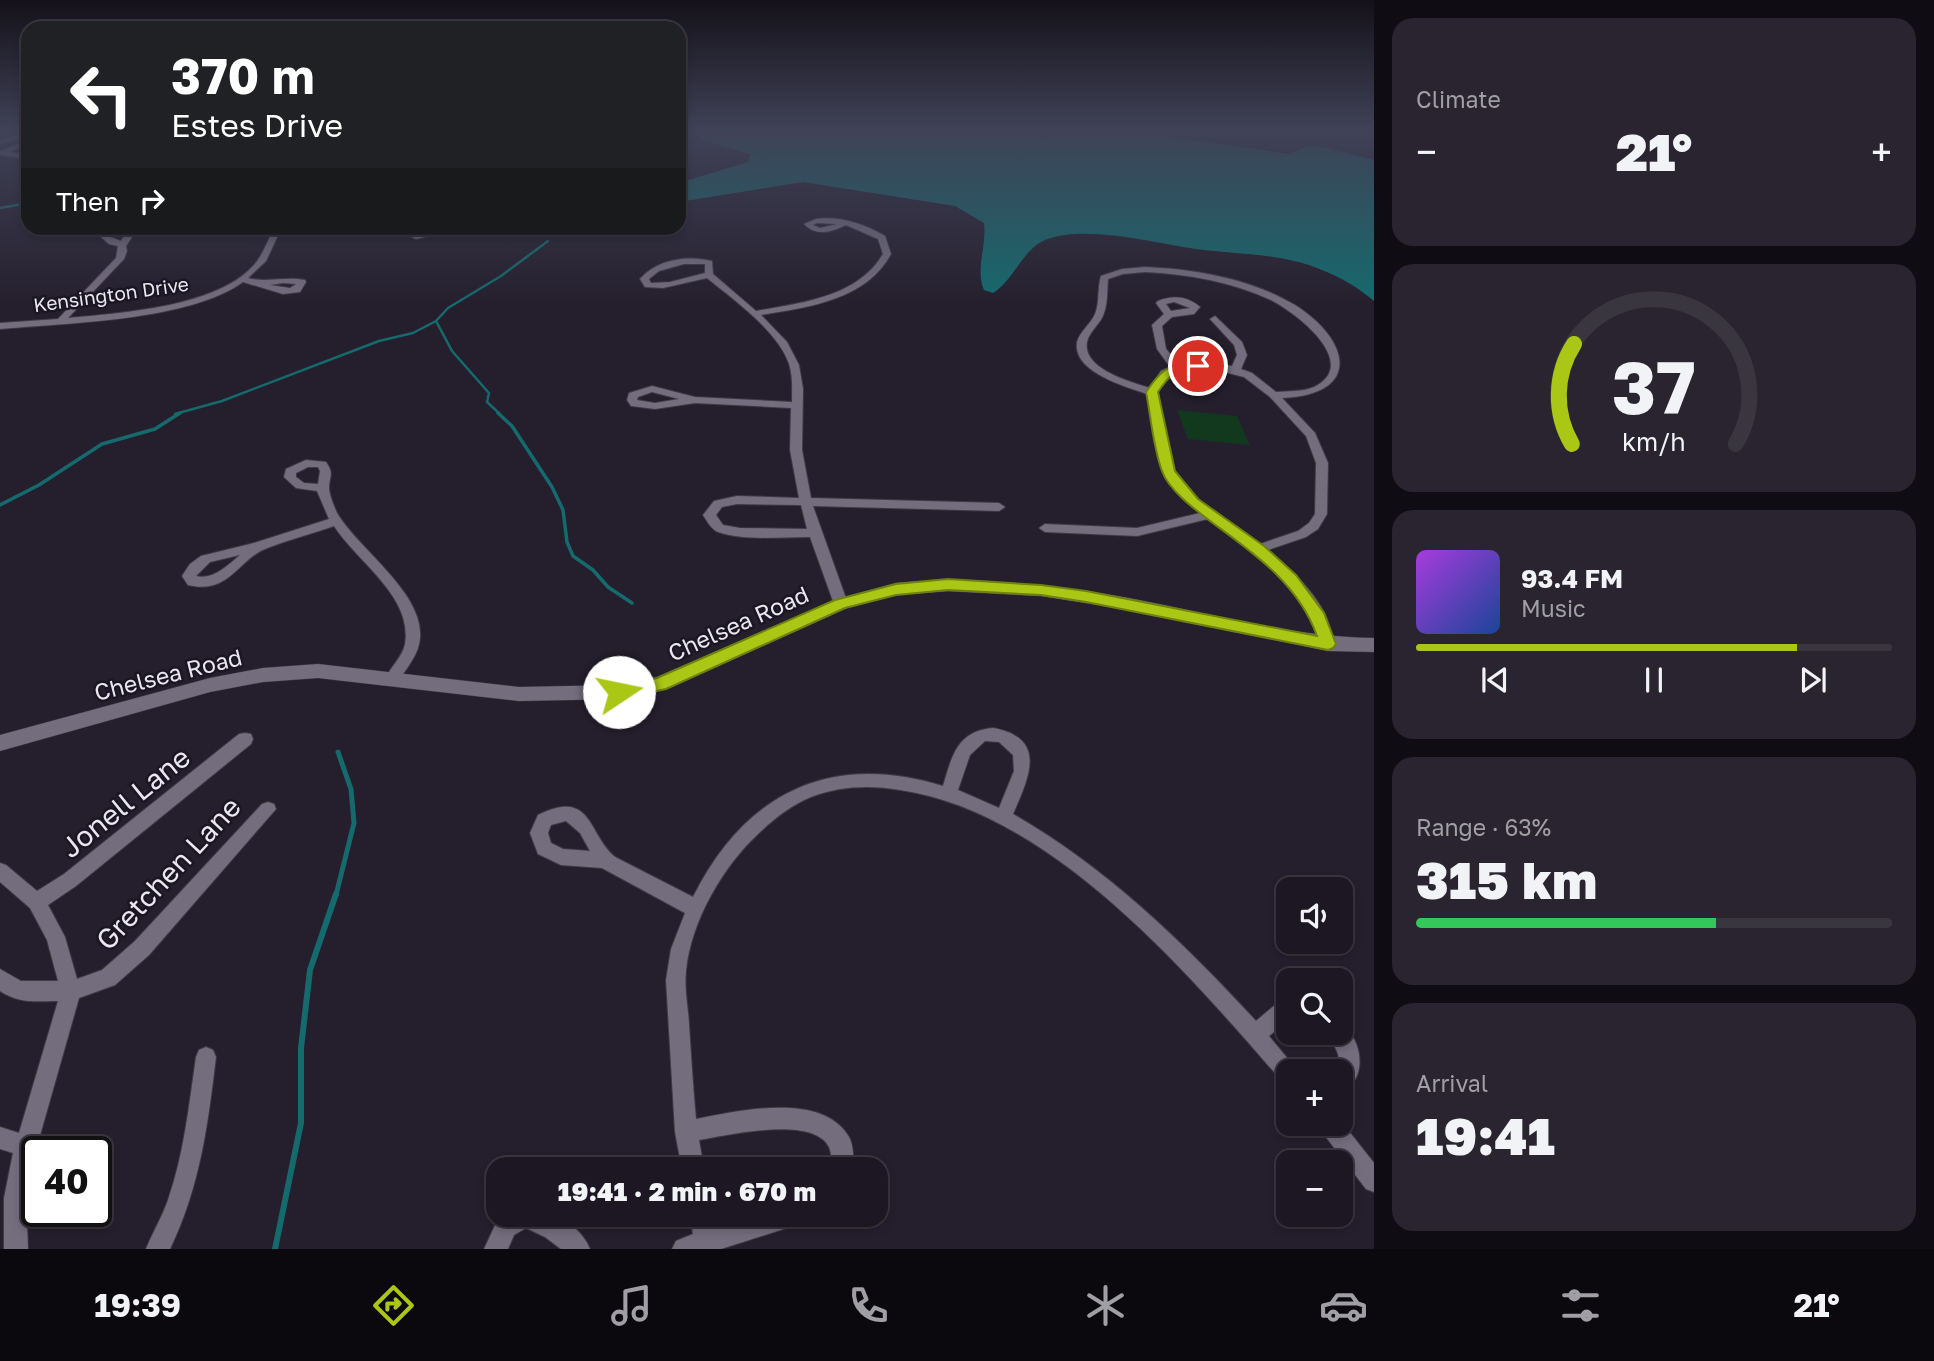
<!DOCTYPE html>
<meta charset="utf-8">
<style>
body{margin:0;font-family:"Golos Text",sans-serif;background:#29242f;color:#f1f3f6;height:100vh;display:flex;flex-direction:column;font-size:26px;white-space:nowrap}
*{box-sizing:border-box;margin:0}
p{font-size:23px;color:#a09fa5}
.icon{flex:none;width:38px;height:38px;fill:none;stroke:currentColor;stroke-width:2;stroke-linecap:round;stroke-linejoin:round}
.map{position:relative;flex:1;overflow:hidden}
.sheet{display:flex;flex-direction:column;gap:18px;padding:18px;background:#0f0d13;width:560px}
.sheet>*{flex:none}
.hud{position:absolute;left:21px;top:21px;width:665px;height:214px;border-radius:21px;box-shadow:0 4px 10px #0003,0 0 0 2px #3a3640;background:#202124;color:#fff;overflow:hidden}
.buttons{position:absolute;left:1276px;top:877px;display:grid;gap:14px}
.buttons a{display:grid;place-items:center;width:77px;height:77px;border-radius:14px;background:#1c1722;box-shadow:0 4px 10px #0003,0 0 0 2px #3a3640;font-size:35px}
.speed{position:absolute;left:21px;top:1136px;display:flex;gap:14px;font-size:35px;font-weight:700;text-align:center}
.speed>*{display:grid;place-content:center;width:91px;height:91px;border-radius:50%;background:#1c1722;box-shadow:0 4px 10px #0003,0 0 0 2px #3a3640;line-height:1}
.speed .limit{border:4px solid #111;border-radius:10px;background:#fff;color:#111}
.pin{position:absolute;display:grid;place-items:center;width:60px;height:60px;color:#fff;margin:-30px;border:4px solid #fff;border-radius:50%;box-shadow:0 2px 7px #0007}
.me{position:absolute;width:77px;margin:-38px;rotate:79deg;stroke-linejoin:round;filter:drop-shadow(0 0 5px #0008)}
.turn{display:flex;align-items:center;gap:24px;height:147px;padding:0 35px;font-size:32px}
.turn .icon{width:91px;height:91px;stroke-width:2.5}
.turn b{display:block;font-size:49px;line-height:60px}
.then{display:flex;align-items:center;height:66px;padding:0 35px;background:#0003;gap:14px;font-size:26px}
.big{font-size:52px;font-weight:800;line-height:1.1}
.sheet .tile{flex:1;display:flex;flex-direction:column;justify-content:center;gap:10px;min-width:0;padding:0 24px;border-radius:21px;background:#29242f}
.sheet .dial{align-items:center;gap:0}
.dial svg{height:182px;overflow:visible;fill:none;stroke:#3a3640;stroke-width:7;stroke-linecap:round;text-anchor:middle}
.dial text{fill:#f1f3f6;stroke:none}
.song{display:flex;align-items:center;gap:21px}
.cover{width:84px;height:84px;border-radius:10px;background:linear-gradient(135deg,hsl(280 70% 55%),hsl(220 70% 35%))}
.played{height:7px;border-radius:4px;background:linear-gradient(90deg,#abc716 80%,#3a3640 80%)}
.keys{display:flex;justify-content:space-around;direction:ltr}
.heat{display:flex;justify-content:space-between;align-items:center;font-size:38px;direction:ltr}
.charge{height:10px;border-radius:5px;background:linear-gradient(90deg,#34c759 63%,#3a3640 0)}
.trip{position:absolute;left:486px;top:1157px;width:402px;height:70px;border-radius:21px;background:#1c1722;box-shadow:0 4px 10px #0003,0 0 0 2px #3a3640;font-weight:800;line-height:70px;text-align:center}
.tabs{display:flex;height:112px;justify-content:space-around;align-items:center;background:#0b090e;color:#a09fa5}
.tabs .icon{width:49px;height:49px}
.tabs .active{color:#abc716}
.tabs b{font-size:32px;color:#f1f3f6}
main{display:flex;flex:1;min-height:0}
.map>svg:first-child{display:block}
.green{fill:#12391e}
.water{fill:#156a6d}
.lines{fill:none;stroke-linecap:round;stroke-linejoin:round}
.stream-far3{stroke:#156a6d;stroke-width:2.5}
.stream-far2{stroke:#156a6d;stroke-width:3.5}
.stream-far1{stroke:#156a6d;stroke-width:5}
.stream{stroke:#156a6d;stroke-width:6}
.minor-casing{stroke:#3f3a45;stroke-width:2}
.tertiary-casing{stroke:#3f3a45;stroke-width:1}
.minor{fill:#746d7e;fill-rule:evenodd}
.tertiary{fill:#746d7e;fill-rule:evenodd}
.route{fill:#abc716;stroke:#6f810e;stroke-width:2}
.labels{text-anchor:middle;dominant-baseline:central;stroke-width:5;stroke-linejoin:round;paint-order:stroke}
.far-street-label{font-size:19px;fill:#ebe7f1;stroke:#1b1623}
.street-label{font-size:23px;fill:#ebe7f1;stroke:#1b1623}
.near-street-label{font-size:28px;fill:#ebe7f1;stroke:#1b1623}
</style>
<main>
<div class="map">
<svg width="1374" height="1249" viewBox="0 0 1374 1249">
<rect width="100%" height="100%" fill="#251f2d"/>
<path class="green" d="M1177 410 1237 416 1250 445 1188 439Z"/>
<path class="water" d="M688 130H1012L1037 137 1098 133 1166 136 1289 154 1305 147 1317 146 1374 160V301C1354 284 1334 274 1309 265 1276 254 1239 254 1204 250 1161 245 1086 223 1045 240 1022 250 1014 280 993 293L984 290C975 270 987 245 984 223L955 206 803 182 679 202V183L748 162 750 154 705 141Z"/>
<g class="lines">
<path class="stream-far3" d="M0 208 28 203
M436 321 452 351 489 393 487 402 500 414
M175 414 222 401 379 341 413 333 436 321 448 308 501 276 548 241"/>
<path class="stream-far2" d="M498 413 512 426 552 487 563 510 567 542 573 556 593 570 608 587 632 603
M0 505 39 485 102 444 155 429 180 413"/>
<path class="stream-far1" d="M336 895 354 823 351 789 338 752"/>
<path class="stream" d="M275 1249 301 1123V1048L310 970 336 894"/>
<g class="minor-casing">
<path id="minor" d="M18 135 28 136V140L18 139 0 144V140Z
M28 140V144L9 152 28 155V159L0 155V151Z
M816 219C840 216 864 224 885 236L891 254C866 300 809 307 761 315L787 342 799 365 803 389 802 450 811 498 999 503 1005 507 999 511 813 506 848 604 841 609 834 604 810 537C783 537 743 541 718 532 711 529 707 521 703 515L714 501 737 496 799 498 790 450 791 408 695 403 655 409 631 406 627 400 629 393 652 386 695 397 792 402C792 389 793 376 789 364 778 331 733 299 707 278L663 288 645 287 640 279C657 259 688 255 712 261L713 274 756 311C801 303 858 297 883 254L878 239 846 225C831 232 817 237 804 224ZM817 223 837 224 820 228 813 225ZM684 264H705V273L670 282 651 283 649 279 659 271ZM652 392 679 399 655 403 637 400 638 397ZM737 504 801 505 807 529 740 528 723 525 716 515 722 507Z
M111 228H130L136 231 126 246 127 251 124 259 68 318C121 313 217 307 254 265 263 255 268 240 274 228H414L408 230 417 234 431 232 427 228H435L441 233 416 239 396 230 280 231 266 261 248 278C267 283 285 276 305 280L306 282 300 292 283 294 243 282C189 321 66 323 0 329V323L58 319 116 258 118 246 109 244 101 237ZM117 231 127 232 121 241 110 237ZM283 283 296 284 290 288 270 285Z
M1145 267C1195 269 1251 279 1295 305 1349 339 1364 394 1282 398L1315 433 1328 463 1327 514 1318 529 1306 537 1268 550C1289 568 1311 588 1324 612 1329 622 1331 634 1335 644L1333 648H1323C1317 636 1315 623 1309 612 1288 571 1244 545 1208 519L1137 536 1045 532 1039 528 1045 524 1137 528 1200 513 1183 498 1163 472 1147 394C1126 387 1072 372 1077 342 1080 331 1091 324 1095 314 1100 302 1097 288 1101 276L1122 269ZM1145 272C1188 274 1232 282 1271 300 1295 312 1362 363 1314 387 1303 392 1288 391 1276 392L1252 373 1241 369 1247 355 1242 342 1215 316 1210 319 1234 345 1237 355 1232 366 1216 364 1180 365 1166 349 1162 326 1172 317 1194 314 1200 307C1187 296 1173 295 1158 301L1156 303 1164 314 1152 325 1157 349 1170 367 1161 371 1150 388C1130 382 1082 369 1087 342 1089 331 1101 324 1104 313 1108 302 1107 290 1108 279L1123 274ZM1174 302 1190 308 1171 311 1166 304ZM1216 370 1244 377 1270 397 1306 436 1316 463 1315 514 1309 523 1298 531 1260 544 1202 503 1175 472 1157 392C1176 364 1185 371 1216 370Z
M306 460 326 462C334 474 330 474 329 487 329 495 334 506 337 513 359 551 434 599 418 648 414 660 405 671 398 681H388L386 677C391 667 403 656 405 644 413 596 357 562 334 526 311 534 287 540 265 549 238 560 229 595 188 585L182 576 190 564 201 556 254 543 329 519 317 491 296 488 284 477 286 469ZM308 467H318L320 471 318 484 304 483 296 477V473ZM240 555C227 566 213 580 196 576L210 562Z
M993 728C1049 738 1028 779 1013 814 1107 868 1183 942 1256 1021L1281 1000 1288 997V1020L1269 1036 1298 1071H1288V1083L1281 1080C1186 971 1051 812 900 790 871 785 840 786 811 797 791 805 775 818 759 833 723 866 691 921 686 971 684 989 688 1006 689 1024 691 1056 693 1087 696 1119 739 1111 822 1091 849 1137 854 1146 853 1159 854 1169H832C831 1162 832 1153 829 1147 813 1115 728 1135 699 1140L704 1169H682L675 1132 666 980 671 949 685 913 602 868 561 865 538 854 530 833 538 815C593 788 587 834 615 857L693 897C745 793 830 751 943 786 952 756 957 731 993 728ZM985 741 999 742 1013 755 1014 771 999 808 958 790 970 755ZM566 821 580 833 590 851 563 849 551 843 548 833 551 825Z
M245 733 251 734 253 739 251 744 76 886 48 905 65 937 77 979 102 970 135 941 262 804 268 802 274 804 276 809 149 955 115 985 79 998 37 1146 26 1198 28 1249H4V1198L13 1153 0 1149V1127L19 1133 58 1001C35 1001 20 1004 0 991V969L21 981H58L47 940 30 908 0 882V863L6 865 37 891 64 874 239 734Z
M1340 1023C1363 1038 1369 1081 1340 1092V1071H1335C1345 1057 1333 1046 1327 1032H1340Z
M206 1047 213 1050 216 1057C208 1124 200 1187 170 1249H146C153 1232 162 1217 168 1200 184 1154 189 1105 196 1057L199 1050Z
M1340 1120 1374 1163V1192L1366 1189 1322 1132 1319 1124H1340Z
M505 1214C538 1214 574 1212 590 1249H561L545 1237 526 1228 514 1235 508 1249H484L498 1219Z
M690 1214H713L715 1227 755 1214H804L801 1222 793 1226 721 1249H672L676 1241 693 1234Z"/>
</g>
<g class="tertiary-casing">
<path id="tertiary" d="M948 579C1005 582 1061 586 1117 596 1203 611 1287 637 1374 638V652L1328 651 1118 608 1041 596 948 591 896 595 847 608 667 689 619 699 519 701 318 678 263 682 210 692 0 751V735L210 678 263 668 318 664 519 687 619 685 657 677 835 600 896 583Z"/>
</g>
<use href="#minor" class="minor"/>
<use href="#tertiary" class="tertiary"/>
</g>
<linearGradient id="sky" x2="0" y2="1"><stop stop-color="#141119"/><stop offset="0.43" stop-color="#404257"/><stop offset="1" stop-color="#404257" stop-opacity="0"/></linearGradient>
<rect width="1374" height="305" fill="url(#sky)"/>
<path class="route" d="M1198 363 1204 366 1202 369C1177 373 1173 369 1158 392L1175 471 1198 499 1264 546 1296 575 1324 613 1336 644 1333 648 1328 650 1086 602 1041 595 948 590 896 595 845 608 666 689 619 699 613 697 610 692 613 688 657 678 835 600 896 584 948 579 1041 585 1086 591 1317 636C1299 585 1255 554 1214 524 1197 511 1169 491 1162 471 1153 447 1151 417 1146 392 1163 367 1168 365 1198 363Z"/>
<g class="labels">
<g class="far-street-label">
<text transform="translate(111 294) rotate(-8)">Kensington Drive</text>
</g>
<g class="street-label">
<text transform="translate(738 623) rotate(-24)">Chelsea Road</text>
<text transform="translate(168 674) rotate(-14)">Chelsea Road</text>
</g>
<g class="near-street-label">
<text transform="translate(125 802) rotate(-39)">Jonell Lane</text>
<text transform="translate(168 873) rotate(-47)">Gretchen Lane</text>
</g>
</g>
</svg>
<div class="buttons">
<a><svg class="icon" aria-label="sound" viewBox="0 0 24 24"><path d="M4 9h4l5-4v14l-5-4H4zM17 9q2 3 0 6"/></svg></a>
<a><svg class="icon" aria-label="search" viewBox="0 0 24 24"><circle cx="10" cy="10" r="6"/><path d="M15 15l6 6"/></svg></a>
<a>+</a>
<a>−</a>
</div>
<div class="speed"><div class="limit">40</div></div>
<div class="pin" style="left:1198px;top:366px;background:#d93025"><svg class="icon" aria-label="arrive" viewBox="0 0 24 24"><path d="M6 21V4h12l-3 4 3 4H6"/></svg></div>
<svg class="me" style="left:619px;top:692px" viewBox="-20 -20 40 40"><circle r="19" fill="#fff"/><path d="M0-13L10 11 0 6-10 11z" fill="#abc716"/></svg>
<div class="trip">19:41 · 2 min · 670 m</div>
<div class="hud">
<div class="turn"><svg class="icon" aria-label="left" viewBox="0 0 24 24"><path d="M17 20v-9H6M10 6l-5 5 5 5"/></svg><div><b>370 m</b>Estes Drive</div></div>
<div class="then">Then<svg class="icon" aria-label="right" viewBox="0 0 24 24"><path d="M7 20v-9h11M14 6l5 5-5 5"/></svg></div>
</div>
</div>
<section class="sheet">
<div class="tile"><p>Climate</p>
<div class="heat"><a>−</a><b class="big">21°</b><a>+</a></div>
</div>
<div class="tile dial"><svg viewBox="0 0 100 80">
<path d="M14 69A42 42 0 1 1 86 69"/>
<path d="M14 69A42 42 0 0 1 15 25" stroke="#abc716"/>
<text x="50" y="56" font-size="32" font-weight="700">37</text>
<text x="50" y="72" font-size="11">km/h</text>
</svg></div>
<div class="tile">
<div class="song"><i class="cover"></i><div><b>93.4 FM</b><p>Music</p></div></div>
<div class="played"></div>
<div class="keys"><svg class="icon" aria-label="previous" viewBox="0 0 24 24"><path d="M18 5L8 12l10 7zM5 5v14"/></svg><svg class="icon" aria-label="pause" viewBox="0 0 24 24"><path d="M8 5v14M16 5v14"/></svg><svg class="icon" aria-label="next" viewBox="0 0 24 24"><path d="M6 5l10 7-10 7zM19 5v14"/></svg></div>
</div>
<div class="tile"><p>Range · 63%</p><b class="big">315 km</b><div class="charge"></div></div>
<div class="tile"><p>Arrival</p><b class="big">19:41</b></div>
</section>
</main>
<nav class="tabs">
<b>19:39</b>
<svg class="icon active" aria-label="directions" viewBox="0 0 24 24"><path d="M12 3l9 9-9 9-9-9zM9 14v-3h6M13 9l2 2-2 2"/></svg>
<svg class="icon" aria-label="music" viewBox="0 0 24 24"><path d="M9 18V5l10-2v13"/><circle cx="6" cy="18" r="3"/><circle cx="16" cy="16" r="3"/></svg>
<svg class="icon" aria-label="phone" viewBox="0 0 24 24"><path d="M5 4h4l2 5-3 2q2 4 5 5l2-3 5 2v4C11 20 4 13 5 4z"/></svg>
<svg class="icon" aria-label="climate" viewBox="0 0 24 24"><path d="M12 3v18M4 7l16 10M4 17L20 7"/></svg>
<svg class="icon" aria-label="car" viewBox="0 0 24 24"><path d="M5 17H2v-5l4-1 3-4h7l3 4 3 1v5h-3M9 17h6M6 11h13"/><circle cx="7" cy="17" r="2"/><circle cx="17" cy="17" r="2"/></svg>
<svg class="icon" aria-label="filters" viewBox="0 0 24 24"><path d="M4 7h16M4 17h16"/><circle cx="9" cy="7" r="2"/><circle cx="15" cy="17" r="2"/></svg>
<b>21°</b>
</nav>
